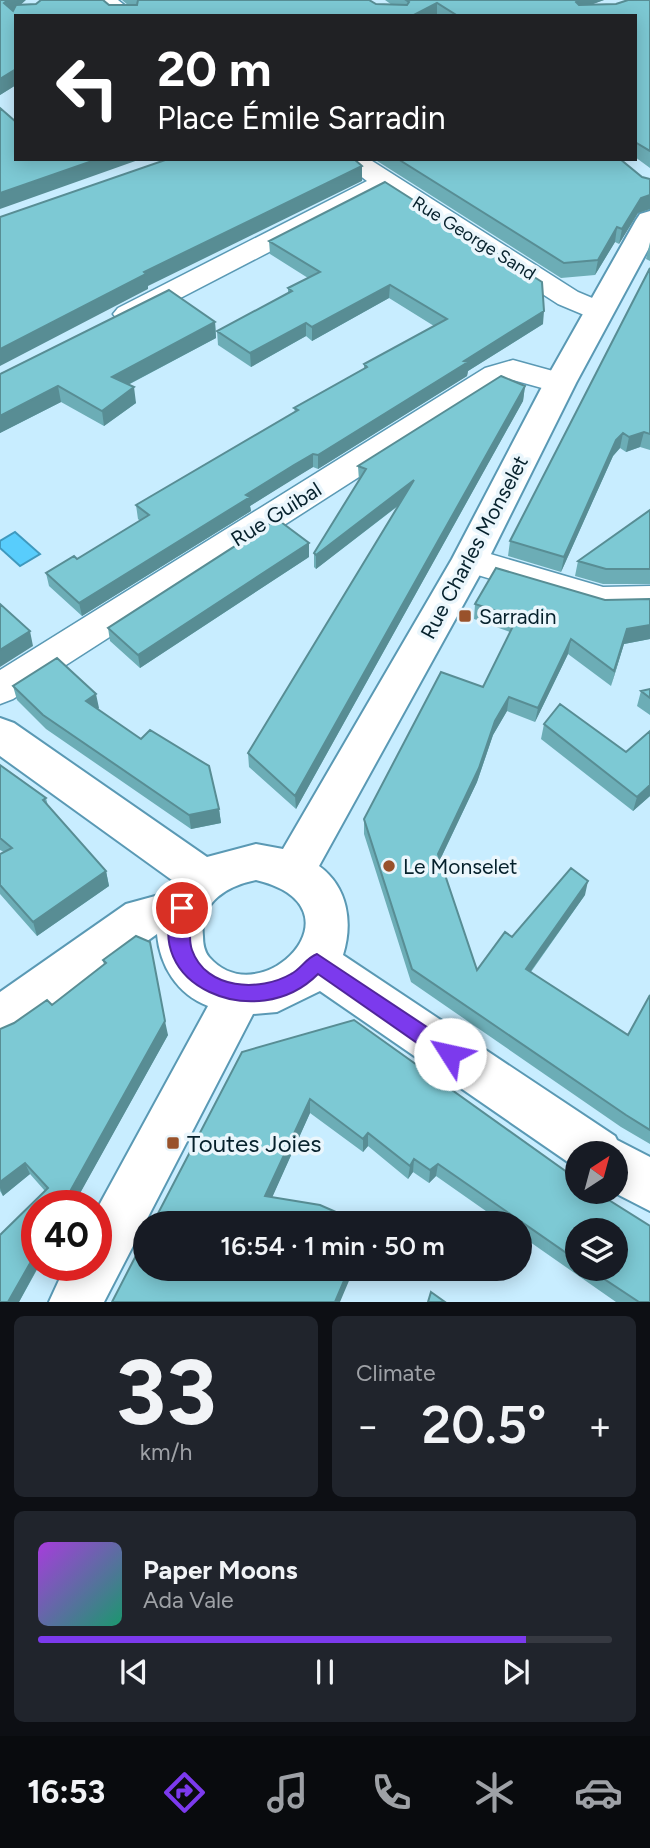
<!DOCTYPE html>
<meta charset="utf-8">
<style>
body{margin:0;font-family:Figtree,sans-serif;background:#20242c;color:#f1f3f6;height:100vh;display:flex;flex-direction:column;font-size:26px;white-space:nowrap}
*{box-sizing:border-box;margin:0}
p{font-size:23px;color:#9ea1a6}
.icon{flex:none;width:38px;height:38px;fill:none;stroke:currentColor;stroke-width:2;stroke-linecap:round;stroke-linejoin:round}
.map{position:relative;height:1302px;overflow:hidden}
.sheet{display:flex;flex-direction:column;gap:14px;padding:14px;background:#0d0f14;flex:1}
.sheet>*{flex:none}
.guide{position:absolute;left:14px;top:14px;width:623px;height:147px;border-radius:0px;box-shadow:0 4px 18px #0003;background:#202124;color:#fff;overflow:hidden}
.needle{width:46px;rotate:36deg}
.fabs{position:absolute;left:565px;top:1141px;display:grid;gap:14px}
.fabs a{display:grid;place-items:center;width:63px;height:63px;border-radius:50%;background:#171b24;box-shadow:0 4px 18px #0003;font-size:35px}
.speed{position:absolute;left:21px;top:1190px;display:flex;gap:14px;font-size:35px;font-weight:700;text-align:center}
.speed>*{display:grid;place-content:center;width:91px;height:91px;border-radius:50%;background:#171b24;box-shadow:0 4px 18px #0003;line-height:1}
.speed .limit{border:10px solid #d22;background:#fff;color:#111}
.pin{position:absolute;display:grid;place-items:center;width:60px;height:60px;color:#fff;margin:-30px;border:4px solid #fff;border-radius:50%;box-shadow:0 2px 7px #0007}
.me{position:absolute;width:77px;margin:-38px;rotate:305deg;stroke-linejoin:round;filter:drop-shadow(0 0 5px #0008)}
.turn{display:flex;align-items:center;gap:24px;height:147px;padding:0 28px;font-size:32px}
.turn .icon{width:91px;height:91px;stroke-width:2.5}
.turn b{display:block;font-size:49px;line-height:60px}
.big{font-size:52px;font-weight:600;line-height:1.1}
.sheet .card{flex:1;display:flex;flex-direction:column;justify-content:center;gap:10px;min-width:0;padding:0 24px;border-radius:10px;background:#20242c}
.sheet .dial{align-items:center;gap:0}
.dial b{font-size:91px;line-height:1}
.song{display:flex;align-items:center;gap:21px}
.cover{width:84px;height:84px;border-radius:10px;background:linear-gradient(135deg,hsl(280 70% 55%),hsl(160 70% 35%))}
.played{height:7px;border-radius:4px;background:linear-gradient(90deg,#7c3aed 85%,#363941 85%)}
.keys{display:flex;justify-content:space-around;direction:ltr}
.heat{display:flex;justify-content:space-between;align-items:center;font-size:38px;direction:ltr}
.sheet .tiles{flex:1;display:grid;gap:14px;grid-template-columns:1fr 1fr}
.card:last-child{grid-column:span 2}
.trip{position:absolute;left:133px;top:1211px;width:399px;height:70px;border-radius:35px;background:#171b24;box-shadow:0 4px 18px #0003;font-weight:600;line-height:70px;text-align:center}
.menu{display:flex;height:112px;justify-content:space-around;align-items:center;background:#090b0e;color:#9ea1a6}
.menu .icon{width:49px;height:49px}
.menu .on{color:#7c3aed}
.menu b{font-size:32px;color:#f1f3f6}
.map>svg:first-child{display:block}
.water{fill:#58cdfc;stroke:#3f99be;stroke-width:2}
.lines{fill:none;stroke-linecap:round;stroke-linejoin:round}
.street-casing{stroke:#5a99b4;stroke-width:3}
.secondary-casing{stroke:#5a99b4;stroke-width:4}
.street{fill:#fff;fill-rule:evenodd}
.secondary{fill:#fff;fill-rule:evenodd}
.wall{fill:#6cadb6;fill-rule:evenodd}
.shaded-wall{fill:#588d94}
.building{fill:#7dc9d4;stroke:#588d94;stroke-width:2}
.route{fill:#7c3aed;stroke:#51269a;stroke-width:2}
.poi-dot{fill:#99522b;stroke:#eaf6fc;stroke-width:2.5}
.labels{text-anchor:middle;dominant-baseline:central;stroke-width:7;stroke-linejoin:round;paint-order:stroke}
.far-street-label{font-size:18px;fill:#06212c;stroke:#eaf6fc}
.street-label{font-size:21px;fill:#06212c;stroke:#eaf6fc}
.poi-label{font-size:21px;fill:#06212c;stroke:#eaf6fc;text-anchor:start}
.near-poi-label{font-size:24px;fill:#06212c;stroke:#eaf6fc;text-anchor:start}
</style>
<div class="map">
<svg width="650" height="1302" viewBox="0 0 650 1302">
<rect width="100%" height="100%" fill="#c8edff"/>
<path class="water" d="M15 532 40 554 20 566 0 548V541Z"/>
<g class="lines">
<g class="street-casing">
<path id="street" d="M92 0H118L138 16H111Z
M338 159H369L578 292 609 305 614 311 609 317 599 320 589 317 558 304 385 192 138 320 128 323 118 320 113 314 118 308 367 181Z
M513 360 571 376 575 383 571 390 560 393 513 380 507 382 13 699 0 704V670L485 368Z
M470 548 603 587 650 586V612L603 613 458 569 453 560 458 551Z"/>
</g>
<g class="secondary-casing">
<path id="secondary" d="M650 211V246L576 383 488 560 319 866C348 887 353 923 343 955L615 1136 617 1140 650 1157V1211L613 1192H616V1153H578V1169L320 991 277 1012 253 1014 104 1302H49L66 1265H96V1211L208 1006C177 994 160 966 157 934L17 1034 0 1041V992L126 904 170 892 176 883 0 756V718L14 723 207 857 256 844 283 849 452 559 544 383 636 220 640 214ZM256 880C369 907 261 1017 209 957 204 951 203 943 203 936 199 902 227 886 256 880Z"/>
</g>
<use href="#street" class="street"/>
<use href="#secondary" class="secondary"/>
</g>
<path class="wall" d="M0 0 21 5H128L122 0H369L376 4 392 5 385 0H604L592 4H616L650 0V168L635 157V16H16V85L0 95Z
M374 159H620L642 177 650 179V209L638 213 619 244 615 242 595 275 561 278Z
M269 241 543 324 468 371 467 376 318 469 313 467 294 478 250 506 251 511 82 616 49 586 46 573 77 559 140 521 138 519 136 505 295 412 294 408 364 369V364L434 326 389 298 312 341 306 336 251 367 218 345 217 331 288 293V288L308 278 270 254Z
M650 242V261L646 259Z
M650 268V450L640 447 626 452 620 448 613 456 561 572 508 556 510 541Z
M215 322 216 338 128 385 136 403 104 426 61 402 0 433V374Z
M525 386 523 401 296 809 249 767 248 753 398 506 316 569 314 567V553L359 481 358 466Z
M650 510V584H603L575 576 578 561Z
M309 557 140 668 110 641 108 628Z
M650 599V639L624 644 611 686 568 654 535 722 507 711 493 735 477 782 440 860 477 970 512 937 585 895 531 972 628 1035 650 995V1144L621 1127 411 982 364 834V819L483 687 510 632 474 619 475 604Z
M13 686 99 708 98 709 219 809 221 823 191 829 46 729 17 700Z
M650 689V715L637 706 641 691Z
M544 724 626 752 650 731V796L633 811 541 739Z
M0 765 46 798 48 806 106 871 109 886 37 936 0 894V854L4 852 0 850Z
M103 960 168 1035 19 1302H0L45 1191 30 1174 3 1196 0 1191V1029L52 1005 104 965Z
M354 1020 578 1180V1192H596L650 1226V1302H616L520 1235V1223H503L436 1176 429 1183 413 1172 408 1179 368 1146 363 1152 310 1113 272 1197 320 1205 361 1223H153L242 1052ZM578 1230H616V1269H578Z"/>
<path class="shaded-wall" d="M8 0H26L7 17 4 3Z
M578 0H604L580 9 576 2Z
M437 3V16H412Z
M16 69V85L0 95V79Z
M98 159H141L0 209V193Z
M362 166V181L148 286V289L0 366V349L144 272Z
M650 195V209L638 213 619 244 622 229 641 198Z
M617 227 615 242 595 275 598 260Z
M390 285 389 298 312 341V327Z
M544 311 543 324 468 371 467 376 318 469V455L464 361Z
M215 322 216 338 114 392 112 377Z
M306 323V336L251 367 250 353Z
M58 386 61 402 0 433V416Z
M525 386 523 401 296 809 295 796Z
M134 387 136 403 104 426 102 411Z
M644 432 640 447 626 452 629 437Z
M623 433 620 448 613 456 561 572 564 557 616 440Z
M313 454V467L250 506 251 511 82 616 79 603 246 495Z
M414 480 413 494 316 569V555Z
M309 543V557L140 668 138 655Z
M650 625V639L624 644 611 686 627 629Z
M30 631 33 646 0 667V650Z
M571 639 568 654 535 722 538 708Z
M96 694 99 708 89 715 86 701Z
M509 697 507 711 493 735 477 782 436 868 438 854 495 721Z
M650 785V796L633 811 637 797Z
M219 809 221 823 191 829 189 815Z
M106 871 109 886 37 936 33 922Z
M588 881 585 895 523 982 526 969Z
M165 1021 168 1035 73 1206H62Z
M310 1099V1113L267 1209 265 1196Z
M368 1133V1146L363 1152V1139Z
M414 1159 413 1172 408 1179 410 1166Z
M25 1163 30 1174 3 1196 0 1188V1182Z
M438 1164 436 1176 429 1183 430 1170Z
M37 1251V1265H39L19 1302H8Z
M349 1269H354L340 1302H335Z"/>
<path class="building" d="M0 0H8L4 3 13 11 16 5 36 4 41 0H103L109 5H137L138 0H369L376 4 407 5 409 2 406 0H578L576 2 579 5 616 4 628 0H650V151L635 142V16H458L437 3 412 16H16V69L0 79Z
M0 108 16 122V159H98L0 193Z
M168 159H354L362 166 144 272 146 274 0 349V217Z
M398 159H620L642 177 650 179V195L641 198 622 229 617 227 598 260 564 263Z
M385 182 542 282 544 311 464 361 468 362 318 455 313 454 294 465 246 495 250 497 79 603 46 573 74 556 77 559 149 515 136 505 298 410 294 408 367 367 364 364 447 319 390 285 312 327 306 323 250 353 217 331 292 291 288 288 320 272 269 241Z
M650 268V434L644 432 629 437 623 433 616 440 564 557 510 541Z
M169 290 215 322 112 377 134 387 102 411 58 386 0 416V374Z
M501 376 525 386 295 796 248 753 414 480 316 555 314 553 366 469 358 466Z
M650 510V569H606L578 561Z
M277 519 309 543 138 655 108 628Z
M496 568 605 600 650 599V625L627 629 614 671 571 639 538 708 509 697 495 721 479 768 438 854 477 970 505 932 512 937 571 868 588 881 526 969 628 1035 650 995V1130L626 1115 412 969 364 819 441 672 483 687 517 618 475 604Z
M0 604 30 631 0 650Z
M57 658 96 694 86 701 141 739 150 730 209 766 219 809 189 815 43 715 13 686Z
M650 689V698L641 691Z
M560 704 626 752 650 731V785L637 797 544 724Z
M0 765 46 798 43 800 106 871 33 922 0 885V854L12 848 0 838Z
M136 936 150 942 165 1021 62 1206H37V1251L8 1302H0V1235L48 1188 25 1163 0 1182V1029L14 1023 47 1000 52 1005 106 963 103 960Z
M354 1020 578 1180V1192H596L650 1226V1302H639L589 1269H616V1230H578V1261L438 1164 430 1170 414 1159 410 1166 368 1133 363 1139 310 1099 265 1196 320 1205 361 1223H153L242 1052Z
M145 1238V1269H349L335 1302H112Z
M431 1292 445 1302H428Z"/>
<path class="route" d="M182 900 189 902C195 915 186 934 192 950 206 990 260 992 291 974 301 969 306 958 317 954L457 1047 460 1054 457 1061 450 1063 443 1061 318 974C257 1036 137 984 176 902Z"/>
<g class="poi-dot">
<rect x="458" y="609" width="14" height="14" rx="3.5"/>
<circle cx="389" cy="866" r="7"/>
<rect x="166" y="1136" width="14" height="14" rx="3.5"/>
</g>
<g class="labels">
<g class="far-street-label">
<text transform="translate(474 238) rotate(32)">Rue George Sand</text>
</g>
<g class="street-label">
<text transform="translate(276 514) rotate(-32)">Rue Guibal</text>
<text transform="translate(474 547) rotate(-62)">Rue Charles Monselet</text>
</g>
<g class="poi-label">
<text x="479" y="616">Sarradin</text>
<text x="403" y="866">Le Monselet</text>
</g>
<g class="near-poi-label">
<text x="187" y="1143">Toutes Joies</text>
</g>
</g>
</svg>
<div class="fabs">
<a><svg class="needle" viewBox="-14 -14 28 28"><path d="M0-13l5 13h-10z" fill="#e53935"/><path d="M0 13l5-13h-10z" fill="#9ea1a6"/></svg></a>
<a><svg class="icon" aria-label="layers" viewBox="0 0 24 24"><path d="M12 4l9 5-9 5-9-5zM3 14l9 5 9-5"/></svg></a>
</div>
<div class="speed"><div class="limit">40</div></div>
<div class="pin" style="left:182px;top:908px;background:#d93025"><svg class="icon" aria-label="arrive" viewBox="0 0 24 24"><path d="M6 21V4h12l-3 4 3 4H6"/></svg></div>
<svg class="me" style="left:450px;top:1054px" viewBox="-20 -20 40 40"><circle r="19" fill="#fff"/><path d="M0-13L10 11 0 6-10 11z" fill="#7c3aed"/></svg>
<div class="trip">16:54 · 1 min · 50 m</div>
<div class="guide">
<div class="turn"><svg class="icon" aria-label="left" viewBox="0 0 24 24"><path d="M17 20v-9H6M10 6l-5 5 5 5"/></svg><div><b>20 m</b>Place Émile Sarradin</div></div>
</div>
</div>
<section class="sheet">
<div class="tiles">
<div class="card dial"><b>33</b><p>km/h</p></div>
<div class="card"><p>Climate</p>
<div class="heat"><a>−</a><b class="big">20.5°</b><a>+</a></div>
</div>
<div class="card">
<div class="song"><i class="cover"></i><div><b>Paper Moons</b><p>Ada Vale</p></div></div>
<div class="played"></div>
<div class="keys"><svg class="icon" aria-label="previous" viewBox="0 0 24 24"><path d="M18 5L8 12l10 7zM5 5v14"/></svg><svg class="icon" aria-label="pause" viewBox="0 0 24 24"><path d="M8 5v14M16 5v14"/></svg><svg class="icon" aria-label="next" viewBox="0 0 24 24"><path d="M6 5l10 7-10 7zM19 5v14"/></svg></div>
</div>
</div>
</section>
<nav class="menu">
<b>16:53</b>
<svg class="icon on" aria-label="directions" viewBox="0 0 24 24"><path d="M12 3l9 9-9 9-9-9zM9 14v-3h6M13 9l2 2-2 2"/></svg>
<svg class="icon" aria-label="music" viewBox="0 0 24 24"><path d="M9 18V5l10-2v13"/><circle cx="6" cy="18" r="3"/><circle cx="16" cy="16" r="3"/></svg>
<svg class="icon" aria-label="phone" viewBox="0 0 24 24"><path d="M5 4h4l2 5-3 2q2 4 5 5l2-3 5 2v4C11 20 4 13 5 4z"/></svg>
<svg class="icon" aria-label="climate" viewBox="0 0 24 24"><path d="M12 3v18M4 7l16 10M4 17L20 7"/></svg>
<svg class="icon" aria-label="car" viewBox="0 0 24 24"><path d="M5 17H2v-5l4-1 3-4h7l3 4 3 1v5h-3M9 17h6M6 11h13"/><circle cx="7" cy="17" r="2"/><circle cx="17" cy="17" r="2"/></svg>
</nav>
